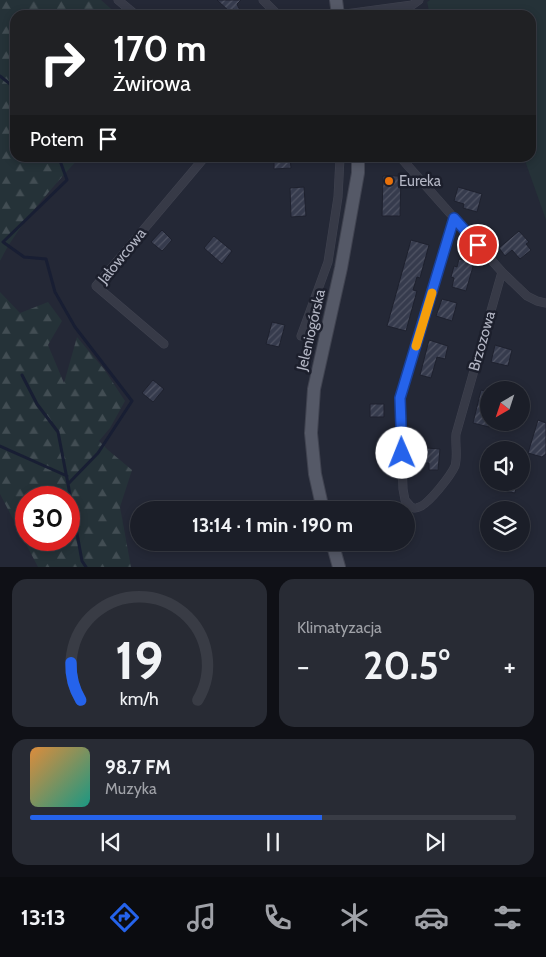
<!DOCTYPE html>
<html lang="pl">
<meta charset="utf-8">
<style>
body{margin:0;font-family:Cabin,sans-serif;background:#282b34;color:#f1f3f6;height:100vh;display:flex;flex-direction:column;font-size:19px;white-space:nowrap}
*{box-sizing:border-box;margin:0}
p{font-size:16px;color:#a0a2a8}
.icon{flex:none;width:28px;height:28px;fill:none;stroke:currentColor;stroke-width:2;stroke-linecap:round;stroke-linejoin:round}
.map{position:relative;height:567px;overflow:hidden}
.panel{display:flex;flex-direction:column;gap:12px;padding:12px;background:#0f1016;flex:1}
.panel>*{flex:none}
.hud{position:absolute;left:10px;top:10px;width:526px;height:152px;border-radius:15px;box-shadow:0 2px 8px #0003,0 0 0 1px #393c45;background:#202124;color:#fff;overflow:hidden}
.needle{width:32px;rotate:219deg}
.tools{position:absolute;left:480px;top:381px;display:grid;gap:10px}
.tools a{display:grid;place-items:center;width:50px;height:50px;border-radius:50%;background:#1b1e28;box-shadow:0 2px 8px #0003,0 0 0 1px #393c45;font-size:25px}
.speed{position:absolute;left:15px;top:486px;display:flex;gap:10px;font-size:25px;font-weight:700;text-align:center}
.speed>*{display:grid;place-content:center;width:65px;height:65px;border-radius:50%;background:#1b1e28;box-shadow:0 2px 8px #0003,0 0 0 1px #393c45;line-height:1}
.speed .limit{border:8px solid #d22;background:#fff;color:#111}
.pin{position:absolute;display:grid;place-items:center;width:42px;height:42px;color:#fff;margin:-21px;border:2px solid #fff;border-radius:50%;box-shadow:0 1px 5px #0007}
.me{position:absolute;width:55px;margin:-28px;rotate:359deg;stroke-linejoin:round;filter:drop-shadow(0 0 4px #0008)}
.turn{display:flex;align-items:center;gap:18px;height:105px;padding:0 20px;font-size:22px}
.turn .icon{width:65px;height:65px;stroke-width:2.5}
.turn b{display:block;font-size:35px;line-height:42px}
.then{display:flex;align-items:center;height:48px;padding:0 20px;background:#0003;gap:10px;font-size:19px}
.big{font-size:38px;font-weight:700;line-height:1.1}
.panel .card{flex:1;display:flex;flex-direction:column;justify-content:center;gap:8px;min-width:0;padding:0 18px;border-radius:15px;background:#282b34}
.panel .dial{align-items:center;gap:0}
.dial svg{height:130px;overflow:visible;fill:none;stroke:#393c45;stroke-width:7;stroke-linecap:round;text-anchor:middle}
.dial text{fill:#f1f3f6;stroke:none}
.song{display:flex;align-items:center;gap:15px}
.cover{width:60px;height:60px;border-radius:8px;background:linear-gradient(135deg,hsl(30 70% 55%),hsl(170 70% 35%))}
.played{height:5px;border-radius:2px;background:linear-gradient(90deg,#2563eb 60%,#393c45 60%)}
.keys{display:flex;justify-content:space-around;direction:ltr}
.heat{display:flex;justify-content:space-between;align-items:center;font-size:28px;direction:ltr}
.panel .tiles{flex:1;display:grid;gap:12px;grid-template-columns:1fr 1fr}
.card:last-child{grid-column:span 2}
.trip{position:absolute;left:130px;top:501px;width:285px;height:50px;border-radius:25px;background:#1b1e28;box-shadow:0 2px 8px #0003,0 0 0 1px #393c45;font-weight:700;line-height:50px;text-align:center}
.tabs{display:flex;height:80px;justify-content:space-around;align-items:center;background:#0b0c10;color:#a0a2a8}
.tabs .icon{width:35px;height:35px}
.tabs .on{color:#2563eb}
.tabs b{font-size:22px;color:#f1f3f6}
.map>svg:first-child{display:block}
.green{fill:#253238}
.forest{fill:url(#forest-firs);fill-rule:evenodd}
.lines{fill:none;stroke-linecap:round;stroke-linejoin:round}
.stream{stroke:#181e33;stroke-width:3}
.building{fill:url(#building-hatch);stroke:#1e212e}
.street-casing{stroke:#404350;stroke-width:9}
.primary-casing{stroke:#404350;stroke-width:14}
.street{stroke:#373a47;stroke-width:8}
.primary{stroke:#555967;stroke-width:12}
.route-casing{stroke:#184099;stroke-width:12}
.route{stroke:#2563eb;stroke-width:9}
.slow{stroke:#f59e0b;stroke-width:9}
.food-dot{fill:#e8710a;stroke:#1c1f2c;stroke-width:2}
.labels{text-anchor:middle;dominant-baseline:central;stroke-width:5;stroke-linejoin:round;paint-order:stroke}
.poi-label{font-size:15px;fill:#b2b5c3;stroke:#1c1f2c;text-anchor:start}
.street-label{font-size:15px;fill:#b2b5c3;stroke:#1c1f2c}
</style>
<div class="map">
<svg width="546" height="567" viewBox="0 0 546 567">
<defs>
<pattern id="forest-firs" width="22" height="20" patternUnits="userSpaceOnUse" patternTransform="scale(1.25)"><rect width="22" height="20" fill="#253238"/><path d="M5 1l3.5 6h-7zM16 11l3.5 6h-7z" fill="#424d53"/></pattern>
<pattern id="building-hatch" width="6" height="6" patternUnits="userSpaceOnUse" patternTransform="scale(1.25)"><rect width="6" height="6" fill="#363b4d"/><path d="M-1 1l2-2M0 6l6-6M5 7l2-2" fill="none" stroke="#515565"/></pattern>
</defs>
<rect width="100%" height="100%" fill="#242836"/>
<path class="green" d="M430 0H546V220L524 158H531V15H430L427 2Z"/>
<path class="forest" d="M0 0H101L118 15H15V158H79C52 188 18 225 0 261Z
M0 292 20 313 48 302 62 321 48 345 64 383 77 337 104 369 125 401 110 428 99 441 108 450 132 470 120 507 131 567H38L0 494ZM26 498H69V540H26Z"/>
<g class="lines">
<path class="stream" d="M0 76 15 88
M59 158 67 180 3 242 24 257 46 259 55 292 75 327 132 401 98 453 68 484 82 561 86 567
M22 375 37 404 58 432 68 484
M0 446 67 476"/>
</g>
<path class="building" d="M217 0H241L237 4 241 13 233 9 230 12Z
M274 158H290L291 168 274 169Z
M383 176H401L400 216H382Z
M304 187 306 216 291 217 290 188Z
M458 187 482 194 477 212 463 208 464 204 454 201Z
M162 230 172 240 162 251 151 242Z
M519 231 529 242 526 244 531 250 520 259 512 250 505 256 499 248Z
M214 236 232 251 222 264 204 248Z
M411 240 429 245 420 278 417 277 413 290 417 291 406 331 387 326Z
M459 259 474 263 466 291 452 287 454 278 451 277 454 266 457 267Z
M442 299 457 303 452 321 436 316Z
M272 322 285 325 279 347 266 344Z
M429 340 448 346 445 359 437 357 431 378 420 375Z
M495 345 512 350 508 366 491 362Z
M153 380 164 389 153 402 142 393Z
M481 390 489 392V427L473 423Z
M370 404H384V417H370Z
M538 420 546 423V454L542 457 528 453Z
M427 448 440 449 438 470H429V463L415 462 416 450 427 451Z
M501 482H517L515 493 499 490Z"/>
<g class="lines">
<g class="street-casing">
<path id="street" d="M118 0 136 15
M263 0 278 15
M338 15 412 5 419 0
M401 158 502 272 527 296 537 301 546 303
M454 218 400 398 403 489 405 500 411 507C415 508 415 509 419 507 429 504 451 475 455 466 458 456 455 444 456 434L502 272
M301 336 328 262 338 197 340 158
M164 344 96 286 204 158"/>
</g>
<g class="primary-casing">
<path id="primary" d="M336 0 338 15
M323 510 315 474 311 433 314 389 341 268 358 173V158
M332 542 339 567"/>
</g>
<use href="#street" class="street"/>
<use href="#primary" class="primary"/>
</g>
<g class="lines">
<g class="route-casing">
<path id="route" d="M402 453 400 398 454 218 478 245"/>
</g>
<use href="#route" class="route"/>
<path class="slow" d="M416 346 432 293"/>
</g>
<circle class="food-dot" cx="389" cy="181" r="5"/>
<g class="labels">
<g class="poi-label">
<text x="399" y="181">Eureka</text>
</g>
<g class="street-label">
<text transform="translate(122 256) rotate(-51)">Jałowcowa</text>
<text transform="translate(311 330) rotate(-77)">Jeleniogórska</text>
<text transform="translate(482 341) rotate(-74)">Brzozowa</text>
</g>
</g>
</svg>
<div class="tools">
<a><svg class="needle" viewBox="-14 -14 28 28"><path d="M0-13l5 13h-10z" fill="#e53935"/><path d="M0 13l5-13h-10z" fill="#a0a2a8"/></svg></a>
<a><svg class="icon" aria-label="sound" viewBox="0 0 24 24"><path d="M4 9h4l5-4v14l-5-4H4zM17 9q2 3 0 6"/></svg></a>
<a><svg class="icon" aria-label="layers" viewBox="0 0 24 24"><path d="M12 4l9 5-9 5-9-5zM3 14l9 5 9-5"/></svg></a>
</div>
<div class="speed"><div class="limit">30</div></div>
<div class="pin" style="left:478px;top:245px;background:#d93025"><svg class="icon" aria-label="arrive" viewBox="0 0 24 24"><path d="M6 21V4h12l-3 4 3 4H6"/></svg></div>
<svg class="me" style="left:402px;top:453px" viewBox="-20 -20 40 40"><circle r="19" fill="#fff"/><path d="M0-13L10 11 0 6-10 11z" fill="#2563eb"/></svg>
<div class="trip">13:14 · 1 min · 190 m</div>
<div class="hud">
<div class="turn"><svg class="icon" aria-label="right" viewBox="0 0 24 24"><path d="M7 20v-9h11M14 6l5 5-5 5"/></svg><div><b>170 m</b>Żwirowa</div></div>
<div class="then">Potem<svg class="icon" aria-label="arrive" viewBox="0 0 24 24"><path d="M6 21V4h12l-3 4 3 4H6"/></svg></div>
</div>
</div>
<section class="panel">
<div class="tiles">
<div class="card dial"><svg viewBox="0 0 100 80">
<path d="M14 69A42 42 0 1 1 86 69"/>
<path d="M14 69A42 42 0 0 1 8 46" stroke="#2563eb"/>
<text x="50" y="56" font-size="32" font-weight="700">19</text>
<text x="50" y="72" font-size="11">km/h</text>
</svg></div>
<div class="card"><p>Klimatyzacja</p>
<div class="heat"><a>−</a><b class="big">20.5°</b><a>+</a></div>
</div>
<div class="card">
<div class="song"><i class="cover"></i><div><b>98.7 FM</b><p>Muzyka</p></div></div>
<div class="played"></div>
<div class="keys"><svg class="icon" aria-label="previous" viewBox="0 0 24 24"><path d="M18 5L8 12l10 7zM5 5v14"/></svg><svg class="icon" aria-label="pause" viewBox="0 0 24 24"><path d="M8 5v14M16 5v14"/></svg><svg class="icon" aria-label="next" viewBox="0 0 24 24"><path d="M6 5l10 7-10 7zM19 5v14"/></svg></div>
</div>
</div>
</section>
<nav class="tabs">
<b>13:13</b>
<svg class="icon on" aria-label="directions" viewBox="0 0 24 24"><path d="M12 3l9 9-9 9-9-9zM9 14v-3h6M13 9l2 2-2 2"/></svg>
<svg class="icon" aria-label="music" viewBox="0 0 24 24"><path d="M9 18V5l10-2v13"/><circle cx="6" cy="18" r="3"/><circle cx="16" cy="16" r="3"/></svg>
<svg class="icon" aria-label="phone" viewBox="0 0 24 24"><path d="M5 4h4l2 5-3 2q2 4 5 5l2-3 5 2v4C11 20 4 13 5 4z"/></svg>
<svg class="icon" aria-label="climate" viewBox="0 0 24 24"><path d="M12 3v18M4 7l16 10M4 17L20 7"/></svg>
<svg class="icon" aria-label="car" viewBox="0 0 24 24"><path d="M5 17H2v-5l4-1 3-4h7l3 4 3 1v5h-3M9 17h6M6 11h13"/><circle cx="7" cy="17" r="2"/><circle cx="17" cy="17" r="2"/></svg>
<svg class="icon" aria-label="filters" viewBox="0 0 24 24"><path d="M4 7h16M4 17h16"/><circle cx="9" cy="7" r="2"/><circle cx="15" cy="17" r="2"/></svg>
</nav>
